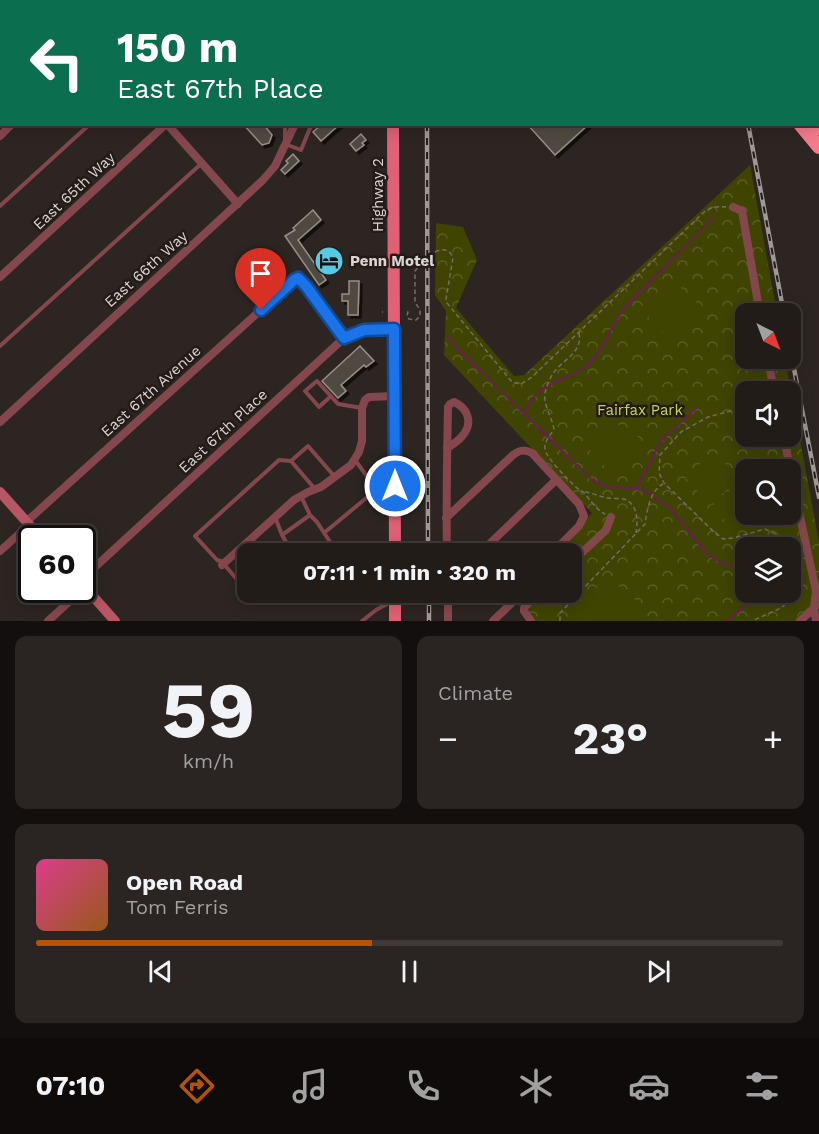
<!DOCTYPE html>
<meta charset="utf-8">
<style>
body{margin:0;font-family:"Work Sans",sans-serif;background:#2a2522;color:#f1f3f6;height:100vh;display:flex;flex-direction:column;font-size:22px;white-space:nowrap}
*{box-sizing:border-box;margin:0}
p{font-size:20px;color:#a2a1a2}
.icon{flex:none;width:33px;height:33px;fill:none;stroke:currentColor;stroke-width:2;stroke-linecap:round;stroke-linejoin:round}
.map{position:relative;height:621px;overflow:hidden}
.panel{display:flex;flex-direction:column;gap:15px;padding:15px;background:#130f0e;flex:1}
.panel>*{flex:none}
.top-card{position:absolute;left:0px;top:0px;width:819px;height:126px;box-shadow:0 3px 15px #0003,0 0 0 2px #3f3a38;background:#0b6e4f;color:#fff;overflow:hidden}
.needle{width:39px;rotate:138deg}
.controls{position:absolute;left:735px;top:303px;display:grid;gap:12px}
.controls a{display:grid;place-items:center;width:66px;height:66px;border-radius:12px;background:#221c19;box-shadow:0 3px 15px #0003,0 0 0 2px #3f3a38;font-size:30px}
.speed{position:absolute;left:18px;top:525px;display:flex;gap:12px;font-size:30px;font-weight:700;text-align:center}
.speed>*{display:grid;place-content:center;width:78px;height:78px;border-radius:50%;background:#221c19;box-shadow:0 3px 15px #0003,0 0 0 2px #3f3a38;line-height:1}
.speed .limit{border:3px solid #111;border-radius:9px;background:#fff;color:#111}
.pin{position:absolute;display:grid;place-items:center;width:51px;height:51px;color:#fff;margin:-62px -26px;border-radius:50% 50% 50% 0;rotate:-45deg;box-shadow:0 0 6px #0007}
.pin .icon{rotate:45deg}
.me{position:absolute;width:66px;margin:-33px;rotate:0deg;stroke-linejoin:round;filter:drop-shadow(0 0 4px #0008)}
.turn{display:flex;align-items:center;gap:21px;height:126px;padding:0 18px;font-size:27px}
.turn .icon{width:78px;height:78px;stroke-width:2.5}
.turn b{display:block;font-size:42px;line-height:51px}
.big{font-size:45px;font-weight:700;line-height:1.1}
.panel .widget{flex:1;display:flex;flex-direction:column;justify-content:center;gap:9px;min-width:0;padding:0 21px;border-radius:12px;background:#2a2522}
.panel .dial{align-items:center;gap:0}
.dial b{font-size:78px;line-height:1}
.song{display:flex;align-items:center;gap:18px}
.cover{width:72px;height:72px;border-radius:9px;background:linear-gradient(135deg,hsl(330 70% 55%),hsl(30 70% 35%))}
.played{height:6px;border-radius:3px;background:linear-gradient(90deg,#b45309 45%,#3f3a38 45%)}
.keys{display:flex;justify-content:space-around;direction:ltr}
.heat{display:flex;justify-content:space-between;align-items:center;font-size:33px;direction:ltr}
.panel .tiles{flex:1;display:grid;gap:15px;grid-template-columns:1fr 1fr}
.widget:last-child{grid-column:span 2}
.trip{position:absolute;left:237px;top:543px;width:345px;height:60px;border-radius:12px;background:#221c19;box-shadow:0 3px 15px #0003,0 0 0 2px #3f3a38;font-weight:700;line-height:60px;text-align:center}
.tab-bar{display:flex;height:96px;justify-content:space-around;align-items:center;background:#0e0b0a;color:#a2a1a2}
.tab-bar .icon{width:42px;height:42px}
.tab-bar .on{color:#b45309}
.tab-bar b{font-size:27px;color:#f1f3f6}
.map>svg:first-child{display:block}
.forest{fill:url(#forest-crowns);fill-rule:evenodd}
.pitch{fill:#3f4400}
.lines{fill:none;stroke-linecap:round;stroke-linejoin:round}
.stream{stroke:#6a1d56;stroke-width:2}
.building{fill:#4f4a42;stroke:#969087;stroke-width:1.5;filter:url(#shadow)}
.path{stroke:#736c69;stroke-width:1.5;stroke-dasharray:4.5 3;stroke-linecap:butt}
.lane{stroke:#85474e;stroke-width:4}
.street{stroke:#85474e;stroke-width:8}
.secondary{stroke:#b95664;stroke-width:10}
.primary{stroke:#e16174;stroke-width:12}
.highway{stroke:#f57b8a;stroke-width:14}
.rail-casing{stroke:#9f9895;stroke-width:4.5}
.rail{stroke:#231b17;stroke-width:2;stroke-dasharray:7;stroke-linecap:butt}
.route-casing{stroke:#114b97;stroke-width:15}
.route{stroke:#1a73e8;stroke-width:10}
.labels{text-anchor:middle;dominant-baseline:central;stroke-width:5;stroke-linejoin:round;paint-order:stroke}
.street-label{font-size:15px;fill:#dad4d2;stroke:#231b17}
.poi-label{font-size:15px;font-weight:bold;fill:#dad4d2;stroke:#231b17;text-anchor:start}
.park-label{font-size:15px;fill:#c8d44b;stroke:#231b17}
</style>
<div class="map">
<svg width="819" height="621" viewBox="0 0 819 621">
<defs>
<pattern id="forest-crowns" width="20" height="18" patternUnits="userSpaceOnUse" patternTransform="scale(1.5)"><rect width="20" height="18" fill="#3f4400"/><path d="M2 6a3 3 0 1 1 6 0M12 15a3 3 0 1 1 6 0" fill="none" stroke="#5a5e24"/></pattern>
<filter id="shadow"><feDropShadow dx="3" dy="3" stdDeviation="0" flood-color="#0009"/></filter>
</defs>
<rect width="100%" height="100%" fill="#2d2521"/>
<path class="forest" d="M750 165 777 313 746 314V358L785 359 819 542V603L800 621H531L526 615 537 593 572 592V554L555 553 559 546 592 513 444 355 446 311 435 295 436 223 463 227 477 260 456 308 514 376 524 375ZM746 392H790V436H746ZM746 470H790V514H746ZM746 548H790V592H746Z"/>
<path class="pitch" d="M680 287 700 306C698 312 696 320 693 325 691 327 687 329 685 331 667 344 651 324 644 309L666 288Z
M612 424C632 426 635 434 648 448L621 473H611L589 449C594 435 597 430 612 424Z
M714 451 739 479 710 505 685 477Z
M739 482 745 490V514L731 527 712 506Z
M612 585C617 586 623 587 627 590 636 596 640 611 636 621H581L576 614 575 606 596 588Z"/>
<g class="lines">
<path class="stream" d="M448 337 458 349 591 479 604 486 636 489 647 492 668 506 708 555 724 564 746 570
M524 414C536 383 557 384 582 369 605 353 608 328 625 307L714 217
M636 489 661 441 696 408
M727 621 762 592"/>
</g>
<path class="building" d="M243 124H263L272 135 269 143 262 145Z
M322 124H340L321 141 313 132Z
M527 124H589L555 155Z
M361 134 366 140 362 143 364 145 356 151 350 144Z
M293 154 299 161 285 174 281 170 288 163 286 161Z
M313 210 321 220 298 240 326 280 319 285 285 236 295 230 293 228Z
M349 281H359L358 315H348V301H342V294H349Z
M360 346 374 361 366 367 364 365 341 385 346 391 338 398 322 381Z"/>
<g class="lines">
<path class="path" d="M435 252C443 248 450 249 453 258L446 299 447 303 512 382 521 384 532 377 703 213C711 207 716 206 726 207
M382 312H383
M407 312H408L407 316 409 319 416 320 420 316V310L415 302V271L420 265
M579 333C583 352 564 359 555 371 550 377 547 385 545 393 543 405 552 417 554 429 550 436 544 441 545 450 547 458 568 480 575 486 577 489 580 489 583 492 590 499 596 510 605 514
M746 407 708 417 681 432 660 455 659 473 664 483 714 532 723 539 733 538 765 529 782 537 796 552 801 568V580L794 596 781 608 752 621
M585 492C593 493 600 497 609 498 613 499 619 498 624 499 638 504 638 521 636 533
M560 621V613L645 524C647 510 650 491 663 484"/>
<path class="lane" d="M238 0V2
M799 0 800 2
M818 35 819 36
M285 124V144L301 150 310 128 314 124
M0 206 90 124
M0 346 202 163
M331 396 319 407 305 391 317 381 338 404 362 408
M315 489 291 461 308 446 335 477
M301 496 310 515 317 522 332 545
M275 517 282 535 293 554
M324 533 370 495 372 492 366 475 355 460
M282 535 310 515
M224 562 217 560 195 536 279 460 291 461
M223 563 256 602 266 592
M362 621 376 610 392 601"/>
<path class="street" d="M57 0 58 2
M0 95 2 97
M167 124 238 204
M0 136 12 124
M733 207 742 211 760 314
M0 277 166 124
M768 358 774 392
M0 422 263 180 275 166 295 124
M784 436 790 470
M790 470 816 591 814 608 816 621
M446 518 513 455C520 450 524 449 532 453L579 504 584 516 579 526 559 546 555 554
M26 522 294 280 298 278 306 286 344 338
M0 551 29 525
M447 554C446 505 447 456 448 407L450 404 454 402C468 408 473 423 463 435 459 441 453 444 447 448
M479 554 556 480
M572 562 606 530 611 517
M222 565 294 500 308 492 321 487 351 465 359 452 362 441V408L365 400 369 397 395 396
M82 579 344 338 364 331 394 329
M448 592V621
M48 621 82 590
M493 621 523 592
M531 621 524 611V608L538 592
M800 621 816 606"/>
<path class="secondary" d="M0 492 41 538
M82 584 115 621"/>
<path class="primary" d="M392 0V2
M393 124 395 554
M395 621V592"/>
<path class="highway" d="M689 0 690 2
M703 0 705 2
M800 124 819 147
M816 124 819 128"/>
<g class="rail-casing">
<path id="rail" d="M427 0V2
M724 0V2
M427 124 428 554
M748 124 784 314
M790 348 819 497
M429 592V621"/>
</g>
<use href="#rail" class="rail"/>
</g>
<g class="lines">
<g class="route-casing">
<path id="route" d="M261 310 294 280 298 278 306 286 344 338 364 330 394 329 395 486"/>
</g>
<use href="#route" class="route"/>
</g>
<defs>
<g id="hotel-disc" transform="scale(1.5)"><circle r="9.5" fill="#57c9e2" stroke="#231b17"/><path d="M-6-4.5h1.5V1H6V5H4.5V3h-9V5H-6ZM-4 0a1.8 1.8 0 1 1 3.6 0ZM.5 0V-2.5h3Q6-2.5 6 0Z" fill="#111"/></g>
</defs>
<g fill-rule="evenodd">
<use href="#hotel-disc" x="329" y="261"/>
</g>
<g class="labels">
<g class="street-label">
<text transform="translate(74 191) rotate(-43)">East 65th Way</text>
<text transform="translate(378 195) rotate(-90)">Highway 2</text>
<text transform="translate(146 269) rotate(-42)">East 66th Way</text>
<text transform="translate(151 391) rotate(-42)">East 67th Avenue</text>
<text transform="translate(223 431) rotate(-43)">East 67th Place</text>
</g>
<g class="poi-label">
<text x="350" y="261">Penn Motel</text>
</g>
<g class="park-label">
<text x="640" y="410">Fairfax Park</text>
</g>
</g>
</svg>
<div class="controls">
<a><svg class="needle" viewBox="-14 -14 28 28"><path d="M0-13l5 13h-10z" fill="#e53935"/><path d="M0 13l5-13h-10z" fill="#a2a1a2"/></svg></a>
<a><svg class="icon" aria-label="sound" viewBox="0 0 24 24"><path d="M4 9h4l5-4v14l-5-4H4zM17 9q2 3 0 6"/></svg></a>
<a><svg class="icon" aria-label="search" viewBox="0 0 24 24"><circle cx="10" cy="10" r="6"/><path d="M15 15l6 6"/></svg></a>
<a><svg class="icon" aria-label="layers" viewBox="0 0 24 24"><path d="M12 4l9 5-9 5-9-5zM3 14l9 5 9-5"/></svg></a>
</div>
<div class="speed"><div class="limit">60</div></div>
<div class="pin" style="left:261px;top:310px;background:#d93025"><svg class="icon" aria-label="arrive" viewBox="0 0 24 24"><path d="M6 21V4h12l-3 4 3 4H6"/></svg></div>
<svg class="me" style="left:395px;top:486px" viewBox="-20 -20 40 40"><circle r="17" fill="#1a73e8" stroke="#fff" stroke-width="3"/><path d="M0-11L8 9 0 5-8 9z" fill="#fff"/></svg>
<div class="trip">07:11 · 1 min · 320 m</div>
<div class="top-card">
<div class="turn"><svg class="icon" aria-label="left" viewBox="0 0 24 24"><path d="M17 20v-9H6M10 6l-5 5 5 5"/></svg><div><b>150 m</b>East 67th Place</div></div>
</div>
</div>
<section class="panel">
<div class="tiles">
<div class="widget dial"><b>59</b><p>km/h</p></div>
<div class="widget"><p>Climate</p>
<div class="heat"><a>−</a><b class="big">23°</b><a>+</a></div>
</div>
<div class="widget">
<div class="song"><i class="cover"></i><div><b>Open Road</b><p>Tom Ferris</p></div></div>
<div class="played"></div>
<div class="keys"><svg class="icon" aria-label="previous" viewBox="0 0 24 24"><path d="M18 5L8 12l10 7zM5 5v14"/></svg><svg class="icon" aria-label="pause" viewBox="0 0 24 24"><path d="M8 5v14M16 5v14"/></svg><svg class="icon" aria-label="next" viewBox="0 0 24 24"><path d="M6 5l10 7-10 7zM19 5v14"/></svg></div>
</div>
</div>
</section>
<nav class="tab-bar">
<b>07:10</b>
<svg class="icon on" aria-label="directions" viewBox="0 0 24 24"><path d="M12 3l9 9-9 9-9-9zM9 14v-3h6M13 9l2 2-2 2"/></svg>
<svg class="icon" aria-label="music" viewBox="0 0 24 24"><path d="M9 18V5l10-2v13"/><circle cx="6" cy="18" r="3"/><circle cx="16" cy="16" r="3"/></svg>
<svg class="icon" aria-label="phone" viewBox="0 0 24 24"><path d="M5 4h4l2 5-3 2q2 4 5 5l2-3 5 2v4C11 20 4 13 5 4z"/></svg>
<svg class="icon" aria-label="climate" viewBox="0 0 24 24"><path d="M12 3v18M4 7l16 10M4 17L20 7"/></svg>
<svg class="icon" aria-label="car" viewBox="0 0 24 24"><path d="M5 17H2v-5l4-1 3-4h7l3 4 3 1v5h-3M9 17h6M6 11h13"/><circle cx="7" cy="17" r="2"/><circle cx="17" cy="17" r="2"/></svg>
<svg class="icon" aria-label="filters" viewBox="0 0 24 24"><path d="M4 7h16M4 17h16"/><circle cx="9" cy="7" r="2"/><circle cx="15" cy="17" r="2"/></svg>
</nav>
